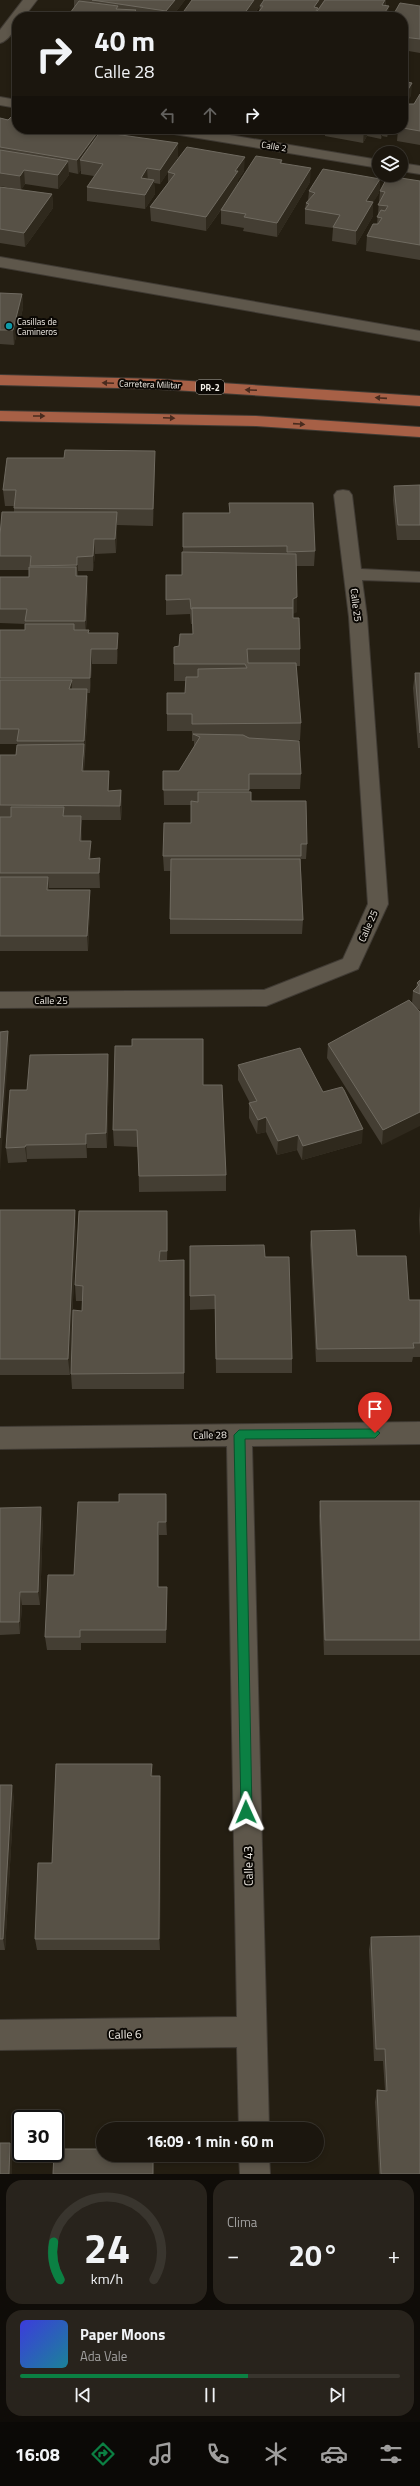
<!DOCTYPE html>
<html lang="es">
<meta charset="utf-8">
<style>
body{margin:0;font-family:"Titillium Web",sans-serif;background:#28231c;color:#f1f3f6;height:100vh;display:flex;flex-direction:column;font-size:15px;white-space:nowrap}
*{box-sizing:border-box;margin:0}
p{font-size:13px;color:#a09f9e}
.icon{flex:none;width:22px;height:22px;fill:none;stroke:currentColor;stroke-width:2;stroke-linecap:round;stroke-linejoin:round}
.map{position:relative;height:2174px;overflow:hidden}
.panel{display:flex;flex-direction:column;gap:6px;padding:6px;background:#0f0c08;flex:1}
.panel>*{flex:none}
.banner{position:absolute;left:12px;top:12px;width:396px;height:122px;border-radius:16px;box-shadow:0 2px 6px #0003,0 0 0 1px #39352e;background:#1b160e;color:#f1f3f6;overflow:hidden}
.buttons{position:absolute;left:372px;top:146px;display:grid;gap:8px}
.buttons a{display:grid;place-items:center;width:36px;height:36px;border-radius:50%;background:#1b160e;box-shadow:0 2px 6px #0003,0 0 0 1px #39352e;font-size:20px}
.speed{position:absolute;left:12px;top:2110px;display:flex;gap:8px;font-size:20px;font-weight:700;text-align:center}
.speed>*{display:grid;place-content:center;width:52px;height:52px;border-radius:50%;background:#1b160e;box-shadow:0 2px 6px #0003,0 0 0 1px #39352e;line-height:1}
.speed .limit{border:2px solid #111;border-radius:6px;background:#fff;color:#111}
.pin{position:absolute;display:grid;place-items:center;width:34px;height:34px;color:#fff;margin:-41px -17px;border-radius:50% 50% 50% 0;rotate:-45deg;box-shadow:0 0 4px #0007}
.pin .icon{rotate:45deg}
.me{position:absolute;width:44px;margin:-22px;rotate:359deg;stroke-linejoin:round;filter:drop-shadow(0 0 3px #0008)}
.turn{display:flex;align-items:center;gap:14px;height:84px;padding:0 16px;font-size:18px}
.turn .icon{width:52px;height:52px;stroke-width:2.5}
.turn b{display:block;font-size:28px;line-height:34px}
.lanes{display:flex;align-items:center;height:38px;padding:0 16px;background:#0003;justify-content:center;gap:20px;direction:ltr}
.lanes .off{opacity:.35}
.big{font-size:30px;font-weight:700;line-height:1.1}
.panel .card{flex:1;display:flex;flex-direction:column;justify-content:center;gap:6px;min-width:0;padding:0 14px;border-radius:16px;background:#28231c}
.panel .dial{align-items:center;gap:0}
.dial svg{height:104px;overflow:visible;fill:none;stroke:#39352e;stroke-width:7;stroke-linecap:round;text-anchor:middle}
.dial text{fill:#f1f3f6;stroke:none}
.song{display:flex;align-items:center;gap:12px}
.cover{width:48px;height:48px;border-radius:6px;background:linear-gradient(135deg,hsl(240 70% 55%),hsl(190 70% 35%))}
.played{height:4px;border-radius:2px;background:linear-gradient(90deg,#0b8043 60%,#39352e 60%)}
.keys{display:flex;justify-content:space-around;direction:ltr}
.heat{display:flex;justify-content:space-between;align-items:center;font-size:22px;direction:ltr}
.panel .tiles{flex:1;display:grid;gap:6px;grid-template-columns:1fr 1fr}
.card:last-child{grid-column:span 2}
.trip{position:absolute;left:96px;top:2122px;width:228px;height:40px;border-radius:20px;background:#1b160e;box-shadow:0 2px 6px #0003,0 0 0 1px #39352e;font-weight:700;line-height:40px;text-align:center}
.dock{display:flex;height:64px;justify-content:space-around;align-items:center;background:#0b0906;color:#a09f9e}
.dock .icon{width:28px;height:28px}
.dock .active{color:#0b8043}
.dock b{font-size:18px;color:#f1f3f6}
.map>svg:first-child{display:block}
.lines{fill:none;stroke-linecap:round;stroke-linejoin:round}
.street-casing{stroke:#403b34;stroke-width:2}
.primary-casing{stroke:#403b34;stroke-width:2}
.street{fill:#5e574b;fill-rule:evenodd}
.primary{fill:#a76046;fill-rule:evenodd}
.wall{fill:#443e33}
.shaded-wall{fill:#2f291d}
.building{fill:#575146;stroke:#6f6a60}
.oneway{fill:#492b1e}
.route{fill:#0b8043;stroke:#07532c}
.culture-dot{fill:#0f9aa8;stroke:#0b0804;stroke-width:1.5}
.labels{text-anchor:middle;dominant-baseline:central;stroke-width:4;stroke-linejoin:round;paint-order:stroke}
.far-street-label{font-size:9px;fill:#f3efe8;stroke:#0b0804}
.far-poi-label{font-size:9px;fill:#f3efe8;stroke:#0b0804;text-anchor:start}
.shield{fill:#0b0804;stroke:#adaaa4;stroke-width:1}
.shield-label{font-size:9px;font-weight:bold;fill:#f3efe8}
.street-label{font-size:10px;fill:#f3efe8;stroke:#0b0804}
.near-street-label{font-size:12px;fill:#f3efe8;stroke:#0b0804}
</style>
<div class="map">
<svg width="420" height="2174" viewBox="0 0 420 2174">
<rect width="100%" height="100%" fill="#241e12"/>
<g class="lines">
<g class="street-casing">
<path id="street" d="M23 0H37L24 17H17C17 27 10 40 0 43V30Z
M0 97 17 100V108L0 105Z
M161 129H194L379 160V168L168 133Z
M401 163 420 166V174L401 171Z
M0 257 420 331V341L0 267Z
M343 490 349 491 352 495 361 569 420 572V582L362 580 367 617 388 904 358 969 266 1006 0 1008V992L264 990 343 959 368 904 349 617 334 495 337 491Z
M420 1422V1444L252 1446 269 2129H239L237 2047 0 2050V2020L237 2017 227 1446 0 1449V1427Z
M239 2155H269L270 2174H240Z"/>
</g>
<g class="primary-casing">
<path id="primary" d="M0 375 158 379 420 396V406L158 389 0 385Z
M0 411 256 416 420 427V437L256 426 0 421Z"/>
</g>
<use href="#street" class="street"/>
<use href="#primary" class="primary"/>
</g>
<path class="wall" d="M74 0H185L172 17H67L74 8Z
M325 0H386V6L388 17H255L259 11 260 6 252 17H184V11Z
M420 6V53L403 50V17Z
M420 94V145L397 141 398 129H403V114L414 104Z
M0 118 60 130 97 133V136L178 143V157L160 184 154 183 155 194 145 209 87 201V187L94 176 81 174V170L78 174 69 172V175L58 189 25 184 21 190 0 186Z
M325 129H392L387 137 382 136 381 139 367 136 363 143 325 136Z
M282 160V163L310 182 277 237 243 231 244 228 221 224V210L206 231 151 221 150 207 168 183V172L244 171 238 180V183Z
M380 179 379 193 373 202V216L356 245 332 241 333 228 305 224V209L306 203 308 201 309 191Z
M420 181V260L366 251 367 236 377 224 380 191Z
M0 187 52 194 53 208 25 247 0 243Z
M0 293 22 294 23 308 14 345 0 344Z
M155 468 153 526 117 525 116 553 95 554 93 571H78V576L88 591 86 630 89 633 118 648 117 664H92L90 693H87L88 703 84 771H109V791L121 790 122 805 121 820H82V841H91V859L100 858V888H49V890L90 905 88 951H0V755H16L18 745 17 744H0V630H25L26 624 0 623V577H29V570H0V535L14 512V506H5L3 490Z
M420 485V540H397L393 500 394 486Z
M229 503 315 551 314 566H296L297 612 293 613V618L300 649V666H296L301 723 300 740H282L301 774 300 789H249L251 801 307 844 306 859H301V870L303 920 302 934H170V919L171 871H164L163 856 191 823V805H164L163 771H179L194 747V741H192V731H167V714L185 693 186 681H174V647L179 646 193 634 192 624H191L190 614 166 615V575H182L183 552V513H229Z
M415 673H420V748H418L413 688Z
M420 980V1010L416 1008 382 1145 327 1058 328 1044 412 1003 413 991 416 988 417 983Z
M238 1065 323 1092 362 1143 302 1160 297 1150 277 1155 266 1132 257 1134 249 1118V1103H250L238 1080Z
M109 1068 107 1148H87V1158L27 1159V1162L8 1163 6 1148 27 1090Z
M203 1085 226 1175V1191L139 1192 138 1147 114 1146 113 1130Z
M420 1206V1236L419 1220Z
M0 1210 76 1226 70 1375H0Z
M168 1227 167 1260 184 1276V1389H72L71 1374 82 1311 83 1301H76L75 1285Z
M311 1231 357 1256 409 1300H420V1357H413L412 1362H316L310 1245Z
M265 1257 292 1359V1373H216L215 1309 190 1310V1296Z
M166 1494 167 1535H159L158 1587H167L166 1643H81V1650H47L45 1637 74 1575 119 1502Z
M320 1501H420V1655H324L319 1516Z
M0 1508 43 1521 40 1605H22L20 1634 0 1635Z
M153 1776 161 1788 160 1950H37L35 1939 52 1863Z
M0 1785 14 1797 5 1950H0Z
M371 1937 420 2174H379L375 2102 377 2090H385L383 2061H374L369 1950Z"/>
<path class="shaded-wall" d="M175 0H185L172 17H166V11Z
M254 0H264L252 17H242Z
M319 0H324L315 14V17H312L314 7Z
M385 0H386L385 11 389 6 388 17H381L382 5Z
M412 83 411 96 403 110V98Z
M364 129H368L367 136 363 143Z
M381 129H383L382 136 381 139Z
M388 129H392L387 137Z
M97 133V146L80 160 81 170 78 174 77 160Z
M178 143V157L160 184V170Z
M245 157 244 171 238 180V185L206 231V217L235 171Z
M68 161 69 175 58 189V175Z
M147 168 148 182 141 178Z
M311 168 310 182 277 237V223Z
M24 170 25 184 21 190 20 176Z
M380 179 379 193 366 215V201Z
M154 180 155 194 145 209V195Z
M52 194 53 208 25 247 24 233Z
M373 202V216L356 245V231Z
M22 294 23 308 14 345 13 330Z
M155 451V468L153 526V509Z
M117 512V527L116 553 115 539Z
M94 539 95 554 93 571V556Z
M77 557 78 571 77 580Z
M87 576 88 591 85 636V621Z
M297 597V612L293 614V599Z
M118 633V648L117 664V649Z
M91 649 92 664 90 693V678Z
M72 680V695L69 689Z
M87 689 88 703 85 756 84 741Z
M84 744V759L83 786 82 771Z
M109 771V786L108 805V791Z
M121 790 122 805 121 820 120 806Z
M81 816 82 831 81 856 80 841Z
M91 841V856L90 874 89 859Z
M100 858V888L99 873Z
M48 877 49 891 47 890Z
M90 890V905L88 951 87 936Z
M8 1031 9 1046 0 1172V1138Z
M108 1054 109 1068 107 1148 106 1133Z
M420 1112V1126L382 1145 383 1130Z
M266 1117V1132L257 1134 258 1120Z
M363 1129 362 1143 302 1160 303 1146Z
M86 1134 87 1148V1158L86 1144Z
M298 1135 297 1150 277 1155 278 1141Z
M26 1145 27 1159V1162L25 1147Z
M75 1210 76 1226 70 1375 68 1359Z
M167 1211 168 1227 167 1267Z
M166 1494 167 1507V1535L166 1522Z
M41 1507 43 1521 40 1605 38 1592Z
M158 1522 159 1535 158 1600Z
M167 1587V1600L166 1643V1630Z
M20 1592 22 1605 20 1634 19 1622Z
M152 1764 153 1776H151Z
M160 1776 161 1788 160 1950 159 1939Z
M12 1785 14 1797 5 1950 3 1939Z
M10 2143 12 2154V2174H9Z
M153 2155H154L153 2174Z"/>
<path class="building" d="M92 0H175L166 11Z
M192 0H254L242 17H224L184 11Z
M264 0H319L314 7 318 8 312 17H255L263 6H260Z
M325 0H385L382 5 389 6 382 17H322L323 16 315 14Z
M79 1 118 6 116 9 136 10 134 12 145 14 143 17H67Z
M400 3 420 6V39L403 37V17H392Z
M403 81 412 83 403 98Z
M420 94V131L403 128V120L406 116H403V114L409 104H414Z
M11 117 17 118V129H59L58 130 97 133 77 160 0 147V118L8 120Z
M100 132 178 143 160 170 147 168 141 178 154 180 145 195 87 187 103 164 80 160Z
M187 147 245 157 235 171H238L206 217 150 207 175 174 168 172Z
M0 150 68 161 58 175 24 170 20 176 0 173Z
M256 156 282 160 280 163 311 168 277 223 244 217 246 214 221 210Z
M323 169 380 179 366 201 373 202 356 231 333 227 340 215 305 209 309 204 306 203 315 193 309 191Z
M388 176 420 181V245L367 236 373 224H378L382 218 377 217 381 210 385 211 388 206 378 205 385 192 380 191Z
M0 187 52 194 24 233 0 229Z
M0 293 22 294 13 330H0Z
M65 450 155 451 153 509 14 508 16 490H3L7 458H64Z
M420 485V525H398L394 486Z
M229 503H313L315 551 287 552V546L183 547V513H230Z
M2 512H117L115 539H94L93 556 77 557V565L30 566 31 556H0V535Z
M182 552 296 554 297 597 293 599V608H192V609H191L190 599 166 600V575H182Z
M29 567H76V576H87L85 621H25L27 609H0V577H29Z
M192 608H293V618H299L300 649H247L248 663H296L301 723 192 724V714H167V693H185L186 677H198V669L247 668 245 664H174V647L179 646 180 634H193Z
M25 624H74V630H89L88 633H118L117 649H91L90 678H0V630H25Z
M415 673H420V733Z
M0 680H72L69 689H87L84 741H17L19 729H0Z
M193 734 243 735 249 738 299 741 301 774H249V790H163V771H179L200 737Z
M84 744 82 771H109L108 791 121 790 120 806 0 805V755H16L17 745Z
M198 792H251V801H306L307 844H301V856H163L164 823H191V801L198 802Z
M11 807H64L63 816H81L80 841H91L89 859 100 858 99 873H0V817H11Z
M171 859H300L303 920 170 919Z
M0 877H48L47 890H90L87 936H0Z
M420 980V994L413 991 419 985 417 983Z
M409 1000 420 1012V1112L383 1130 328 1044Z
M8 1031 0 1138V1032Z
M132 1039H203V1085H222L226 1175 139 1176 137 1130H113L115 1046H132Z
M300 1048 323 1092 342 1087 344 1090 363 1129 303 1146 298 1135 278 1141 266 1117 258 1120 249 1103 257 1101 238 1065Z
M108 1054 106 1133 86 1134V1144L26 1145 25 1147 6 1148 10 1090H27L30 1055Z
M0 1210H75L68 1359H0Z
M79 1211H167V1251H160L159 1261 184 1260V1373L71 1374 73 1310 82 1311 83 1286 75 1285Z
M355 1230 357 1256H406L409 1300H420V1343H413L414 1348 317 1349 311 1231Z
M264 1245 265 1257H289L292 1359H216L215 1295 190 1296V1246Z
M119 1494H166V1522H158V1587H167L166 1630H80V1637H45L48 1575H74L78 1502H119Z
M320 1501H420V1640H325Z
M41 1507 38 1592H20L19 1622H0V1508Z
M56 1764H152L151 1776H160L159 1939H35L38 1863H52Z
M0 1785H12L3 1939H0Z
M420 1936V2174H381L377 2090 387 2091 385 2049H376L371 1937Z
M0 2143H10L9 2174H0Z
M55 2149H103V2155H153V2174H53L54 2153H55Z"/>
<defs><path id="oneway-solid" d="M-6-.8H1V-3.2L6.5 0L1 3.2V.8H-6Z"/></defs>
<g class="oneway">
<use href="#oneway-solid" transform="translate(108 383) rotate(-178)"/>
<use href="#oneway-solid" transform="translate(251 390) rotate(-177)"/>
<use href="#oneway-solid" transform="translate(381 398) rotate(-176)"/>
<use href="#oneway-solid" transform="translate(39 416)"/>
<use href="#oneway-solid" transform="translate(169 418) rotate(2)"/>
<use href="#oneway-solid" transform="translate(299 424) rotate(4)"/>
</g>
<path class="route" d="M375 1429 380 1433 375 1438 245 1439 252 1812 246 1818 241 1812 234 1435 239 1430Z"/>
<circle class="culture-dot" cx="9" cy="326" r="4"/>
<g class="labels">
<g class="far-street-label">
<text transform="translate(274 146) rotate(9)">Calle 2</text>
<text transform="translate(150 384) rotate(2)">Carretera Militar</text>
</g>
<g class="far-poi-label">
<text x="17" y="321">Casillas de<tspan x="17" dy="10">Camineros</tspan></text>
</g>
<rect class="shield" x="196" y="380" width="28" height="14" rx="3"/>
<g class="shield-label">
<text x="210" y="387">PR-2</text>
</g>
<g class="street-label">
<text transform="translate(356 605) rotate(83)">Calle 25</text>
<text transform="translate(368 926) rotate(-66)">Calle 25</text>
<text x="51" y="1000">Calle 25</text>
<text transform="translate(210 1435) rotate(-1)">Calle 28</text>
</g>
<g class="near-street-label">
<text transform="translate(248 1866) rotate(-91)">Calle 43</text>
<text transform="translate(125 2034) rotate(-1)">Calle 6</text>
</g>
</g>
</svg>
<div class="buttons">
<a><svg class="icon" aria-label="layers" viewBox="0 0 24 24"><path d="M12 4l9 5-9 5-9-5zM3 14l9 5 9-5"/></svg></a>
</div>
<div class="speed"><div class="limit">30</div></div>
<div class="pin" style="left:375px;top:1433px;background:#d93025"><svg class="icon" aria-label="arrive" viewBox="0 0 24 24"><path d="M6 21V4h12l-3 4 3 4H6"/></svg></div>
<svg class="me" style="left:246px;top:1812px" viewBox="-20 -20 40 40"><path d="M0-17L14 15 0 8-14 15z" fill="#0b8043" stroke="#fff" stroke-width="4"/></svg>
<div class="trip">16:09 · 1 min · 60 m</div>
<div class="banner">
<div class="turn"><svg class="icon" aria-label="right" viewBox="0 0 24 24"><path d="M7 20v-9h11M14 6l5 5-5 5"/></svg><div><b>40 m</b>Calle 28</div></div>
<div class="lanes"><svg class="icon off" aria-label="left" viewBox="0 0 24 24"><path d="M17 20v-9H6M10 6l-5 5 5 5"/></svg><svg class="icon off" aria-label="ahead" viewBox="0 0 24 24"><path d="M12 20V5M6 11l6-6 6 6"/></svg><svg class="icon" aria-label="right" viewBox="0 0 24 24"><path d="M7 20v-9h11M14 6l5 5-5 5"/></svg></div>
</div>
</div>
<section class="panel">
<div class="tiles">
<div class="card dial"><svg viewBox="0 0 100 80">
<path d="M14 69A42 42 0 1 1 86 69"/>
<path d="M14 69A42 42 0 0 1 9 40" stroke="#0b8043"/>
<text x="50" y="56" font-size="32" font-weight="700">24</text>
<text x="50" y="72" font-size="11">km/h</text>
</svg></div>
<div class="card"><p>Clima</p>
<div class="heat"><a>−</a><b class="big">20°</b><a>+</a></div>
</div>
<div class="card">
<div class="song"><i class="cover"></i><div><b>Paper Moons</b><p>Ada Vale</p></div></div>
<div class="played"></div>
<div class="keys"><svg class="icon" aria-label="previous" viewBox="0 0 24 24"><path d="M18 5L8 12l10 7zM5 5v14"/></svg><svg class="icon" aria-label="pause" viewBox="0 0 24 24"><path d="M8 5v14M16 5v14"/></svg><svg class="icon" aria-label="next" viewBox="0 0 24 24"><path d="M6 5l10 7-10 7zM19 5v14"/></svg></div>
</div>
</div>
</section>
<nav class="dock">
<b>16:08</b>
<svg class="icon active" aria-label="directions" viewBox="0 0 24 24"><path d="M12 3l9 9-9 9-9-9zM9 14v-3h6M13 9l2 2-2 2"/></svg>
<svg class="icon" aria-label="music" viewBox="0 0 24 24"><path d="M9 18V5l10-2v13"/><circle cx="6" cy="18" r="3"/><circle cx="16" cy="16" r="3"/></svg>
<svg class="icon" aria-label="phone" viewBox="0 0 24 24"><path d="M5 4h4l2 5-3 2q2 4 5 5l2-3 5 2v4C11 20 4 13 5 4z"/></svg>
<svg class="icon" aria-label="climate" viewBox="0 0 24 24"><path d="M12 3v18M4 7l16 10M4 17L20 7"/></svg>
<svg class="icon" aria-label="car" viewBox="0 0 24 24"><path d="M5 17H2v-5l4-1 3-4h7l3 4 3 1v5h-3M9 17h6M6 11h13"/><circle cx="7" cy="17" r="2"/><circle cx="17" cy="17" r="2"/></svg>
<svg class="icon" aria-label="filters" viewBox="0 0 24 24"><path d="M4 7h16M4 17h16"/><circle cx="9" cy="7" r="2"/><circle cx="15" cy="17" r="2"/></svg>
</nav>
